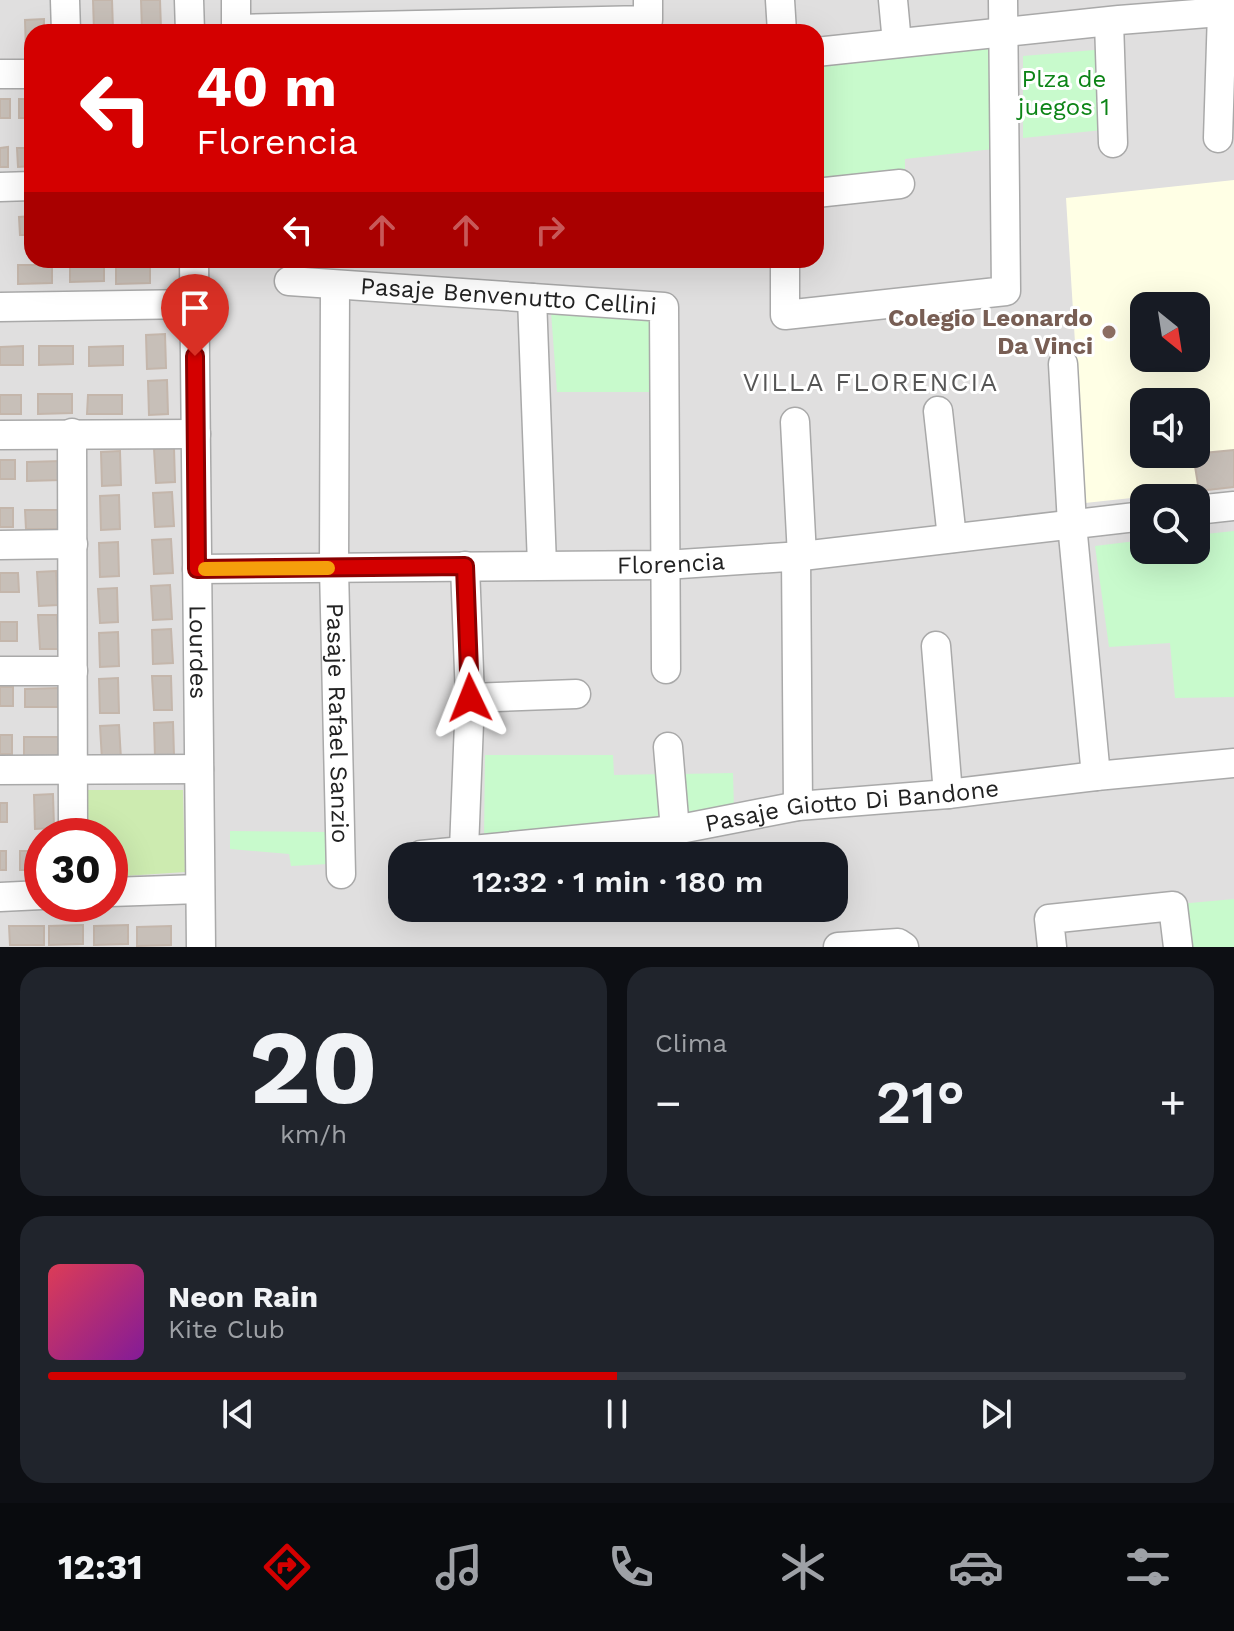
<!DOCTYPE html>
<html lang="es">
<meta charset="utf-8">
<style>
body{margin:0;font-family:"Work Sans",sans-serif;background:#20242c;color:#f1f3f6;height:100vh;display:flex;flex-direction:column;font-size:30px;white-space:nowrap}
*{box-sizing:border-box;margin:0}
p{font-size:26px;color:#9ea1a6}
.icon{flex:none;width:44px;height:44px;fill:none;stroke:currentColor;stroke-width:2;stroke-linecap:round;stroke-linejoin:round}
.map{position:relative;height:947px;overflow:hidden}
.details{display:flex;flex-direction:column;gap:20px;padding:20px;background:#0d0f14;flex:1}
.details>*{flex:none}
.top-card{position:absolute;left:24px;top:24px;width:800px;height:244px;border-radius:24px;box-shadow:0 8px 32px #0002;background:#d40000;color:#fff;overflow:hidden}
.needle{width:52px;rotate:150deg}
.fabs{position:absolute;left:1130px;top:292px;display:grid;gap:16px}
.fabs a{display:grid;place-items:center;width:80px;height:80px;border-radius:16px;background:#171b24;box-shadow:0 8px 32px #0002;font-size:40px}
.speed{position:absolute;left:24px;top:818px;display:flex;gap:16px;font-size:40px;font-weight:700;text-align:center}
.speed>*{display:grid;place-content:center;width:104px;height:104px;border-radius:50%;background:#171b24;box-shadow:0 8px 32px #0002;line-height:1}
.speed .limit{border:12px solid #d22;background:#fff;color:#111}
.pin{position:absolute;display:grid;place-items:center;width:68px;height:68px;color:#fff;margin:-82px -34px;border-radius:50% 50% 50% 0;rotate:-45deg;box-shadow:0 0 8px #0007}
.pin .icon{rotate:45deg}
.me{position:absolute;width:88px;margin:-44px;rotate:358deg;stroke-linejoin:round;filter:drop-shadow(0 0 6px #0008)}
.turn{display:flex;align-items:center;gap:28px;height:168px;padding:0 40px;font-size:36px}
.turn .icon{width:104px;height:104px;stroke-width:2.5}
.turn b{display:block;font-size:56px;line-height:68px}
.lanes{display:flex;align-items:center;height:76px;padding:0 40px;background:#0003;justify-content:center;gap:40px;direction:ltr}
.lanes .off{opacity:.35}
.big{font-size:60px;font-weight:600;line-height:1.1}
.details .tile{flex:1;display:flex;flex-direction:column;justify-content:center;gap:12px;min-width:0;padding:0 28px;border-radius:24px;background:#20242c}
.details .dial{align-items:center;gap:0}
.dial b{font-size:104px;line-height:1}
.song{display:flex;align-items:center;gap:24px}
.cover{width:96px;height:96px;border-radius:12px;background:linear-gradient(135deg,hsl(350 70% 55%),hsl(290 70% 35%))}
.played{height:8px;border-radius:4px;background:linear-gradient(90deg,#d40000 50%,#363941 50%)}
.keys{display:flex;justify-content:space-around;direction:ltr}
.heat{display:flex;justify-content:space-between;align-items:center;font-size:44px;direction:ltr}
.details .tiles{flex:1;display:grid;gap:20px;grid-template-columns:1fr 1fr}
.tile:last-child{grid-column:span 2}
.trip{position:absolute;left:388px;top:842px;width:460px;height:80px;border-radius:24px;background:#171b24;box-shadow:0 8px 32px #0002;font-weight:600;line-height:80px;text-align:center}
.tab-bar{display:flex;height:128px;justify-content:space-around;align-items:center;background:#090b0e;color:#9ea1a6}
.tab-bar .icon{width:56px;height:56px}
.tab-bar .selected{color:#d40000}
.tab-bar b{font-size:36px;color:#f1f3f6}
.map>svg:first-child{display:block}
.residential{fill:#e0dfdf;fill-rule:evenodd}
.education{fill:#ffffe5;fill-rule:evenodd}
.grass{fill:#cdebb0}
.park{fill:#c8facc}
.building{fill:#c7bfb8;stroke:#c4b6ab;stroke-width:2}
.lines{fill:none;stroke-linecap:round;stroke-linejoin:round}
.minor-casing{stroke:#a9a9a9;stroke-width:31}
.minor{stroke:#fff;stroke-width:28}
.route-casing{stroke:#8a0000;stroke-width:20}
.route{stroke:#d40000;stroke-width:14}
.slow{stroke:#f59e0b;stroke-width:14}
.education-dot{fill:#8d6e63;stroke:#fff;stroke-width:3}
.labels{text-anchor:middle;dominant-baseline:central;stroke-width:6;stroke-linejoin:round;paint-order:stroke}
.park-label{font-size:24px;fill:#0c8416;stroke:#fff}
.street-label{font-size:24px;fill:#222;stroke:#fff}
.education-label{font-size:24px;font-weight:bold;fill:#785e54;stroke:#fff;text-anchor:end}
.neighbourhood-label{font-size:26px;letter-spacing:2px;fill:#555;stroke:#fff}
</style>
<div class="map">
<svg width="1234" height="947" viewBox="0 0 1234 947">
<rect width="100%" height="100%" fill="#f2efe9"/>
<path class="residential" d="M0 0H1234V947H0ZM32 32H816V260H32ZM1144 306H1196V358H1144ZM1144 402H1196V454H1144ZM1144 498H1196V550H1144ZM42 836H110V904H42ZM402 856H834V908H402Z"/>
<path class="education" d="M1234 180V487L1085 503 1066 198ZM1144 306H1196V358H1144ZM1144 402H1196V454H1144Z"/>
<path class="grass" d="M87 790H183L185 872 110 877V836H86Z"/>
<path class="park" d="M998 44 1002 148 905 159V178L816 188V65Z
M1106 49 1103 130 1023 138V56Z
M551 312 657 318 653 392H557Z
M1234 531V697L1175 698 1170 643 1109 647 1095 546 1144 540V550H1196V535Z
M485 755H613L614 775 665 774V822L484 842Z
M733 773 734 810 680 818V774Z
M230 831 327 832 328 864 291 866 289 854 230 849Z
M1234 899V947H1184L1179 904Z"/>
<path class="building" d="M93 0H112L113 30 94 31Z
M141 0H160L161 29 142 30Z
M44 19V32H32V53L26 54 25 20Z
M0 99H10V118H0Z
M19 99H32V118H19Z
M8 147V167H0V148Z
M17 148H32V166L18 167Z
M32 216V235H20L19 217Z
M70 263H104V281L70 282Z
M150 264V283L116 284V265Z
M18 265H52V283L18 284Z
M165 334 166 368 147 369 146 335Z
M23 346V365H0V347Z
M39 346H73V364L39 365Z
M123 346V365L89 366V347Z
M167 380 168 414 149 415 148 381Z
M38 394H72V413L38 414Z
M0 395H21V414H0Z
M88 395H122V414H87Z
M174 448 175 482 156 483 154 449Z
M1234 450V487L1199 491 1193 454Z
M120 451 121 485 102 486 101 452Z
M0 460H15V479H0Z
M61 461V480L27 481V462Z
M172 492 174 526 155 527 153 493Z
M119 495 120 529 101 530 100 496Z
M0 508H13V527H0Z
M25 510H59L60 529H26Z
M171 539 173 573 154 574 152 540Z
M118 542 119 576 100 577 99 543Z
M56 571 58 605 39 606 37 572Z
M0 573H18L19 592H0Z
M170 585 172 619 153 620 151 586Z
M117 588 118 622 100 623 98 589Z
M38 615H57L59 649H40Z
M0 622H17V641H0Z
M171 629 173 663 153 664 152 630Z
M118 632 119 666 100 667 99 633Z
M152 676H171L172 710H154Z
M118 678 119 713H100L99 679Z
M0 687H13V706H0Z
M59 688V707H25V689Z
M173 722 174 756 155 757 154 723Z
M119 725 121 759 102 760 100 726Z
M0 735H12V754H0Z
M24 737H58V756H24Z
M53 794 54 828 35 829 34 795Z
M0 803H7V822H0Z
M0 851H6V870H0Z
M20 851H42V870H20Z
M83 925V944L49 945V926Z
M128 925V944L94 945V926Z
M9 926H44V945H10Z
M171 926V945L137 946V927Z"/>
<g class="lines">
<g class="minor-casing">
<g id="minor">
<path d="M65 0 66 32"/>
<path d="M189 0 190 32"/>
<path d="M236 0V32"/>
<path d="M780 0 782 32"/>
<path d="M893 0 897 43"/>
<path d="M1109 22 1113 143"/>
<path d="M236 29 648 20V0"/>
<path d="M816 52 1119 20 1234 11"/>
<path d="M0 74H32"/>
<path d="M1218 138 1222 12"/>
<path d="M0 187 32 186"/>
<path d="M816 193 900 184"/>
<path id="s1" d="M194 260 201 947"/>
<path d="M785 260V315L1006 291 1003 0"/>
<path id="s2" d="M289 281 664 307 666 669"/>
<path id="s3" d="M335 285 334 568 341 874"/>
<path d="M532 298 542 565"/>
<path d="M0 307 194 304"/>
<path d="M1063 364 1072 524 1096 776"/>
<path d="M938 411 952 538"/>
<path d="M795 422 802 556"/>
<path d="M72 433 73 836"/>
<path d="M0 435 196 434"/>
<path d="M1196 510 1234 506"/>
<path d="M0 545 73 544"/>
<path d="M796 556 798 806"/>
<path id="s4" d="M197 569 665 565 802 556 1144 516"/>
<path d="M936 646 948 794"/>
<path d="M0 671H73"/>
<path d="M470 698 576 694"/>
<path d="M668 747 675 830"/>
<path d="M0 770 199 769"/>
<path d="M464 849 470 698 465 566"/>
<path id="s5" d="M421 855 675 830 798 806 948 794 1096 776 1234 763"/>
<path d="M110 892 200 889"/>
<path d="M0 897 42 895"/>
<path d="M838 947 898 943 904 947"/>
<path d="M1052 947 1049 919 1173 906 1178 947"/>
</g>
</g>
<use href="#minor" class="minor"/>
</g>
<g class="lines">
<g class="route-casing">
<path id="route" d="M195 356 197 569 465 566 470 698"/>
</g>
<use href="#route" class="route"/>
<path class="slow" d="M205 569 328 568"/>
</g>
<circle class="education-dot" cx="1109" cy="332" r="8"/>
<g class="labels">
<g class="park-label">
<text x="1064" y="79">Plza de<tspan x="1064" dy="28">juegos 1</tspan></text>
</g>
<g class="street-label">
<text stroke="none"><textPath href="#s2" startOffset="220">Pasaje Benvenutto Cellini</textPath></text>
<text stroke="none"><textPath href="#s4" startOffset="474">Florencia</textPath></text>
<text stroke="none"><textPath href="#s1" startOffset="392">Lourdes</textPath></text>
<text stroke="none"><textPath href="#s3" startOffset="438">Pasaje Rafael Sanzio</textPath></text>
<text stroke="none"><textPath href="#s5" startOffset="434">Pasaje Giotto Di Bandone</textPath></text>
</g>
<g class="education-label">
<text x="1093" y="318">Colegio Leonardo<tspan x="1093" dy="28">Da Vinci</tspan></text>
</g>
<g class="neighbourhood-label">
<text x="871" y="382">VILLA FLORENCIA</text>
</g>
</g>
</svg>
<div class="fabs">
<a><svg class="needle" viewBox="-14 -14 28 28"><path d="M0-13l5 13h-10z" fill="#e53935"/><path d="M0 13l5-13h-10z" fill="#9ea1a6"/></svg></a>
<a><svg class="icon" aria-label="sound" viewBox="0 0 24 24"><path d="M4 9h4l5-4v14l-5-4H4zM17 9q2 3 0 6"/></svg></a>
<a><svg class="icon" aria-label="search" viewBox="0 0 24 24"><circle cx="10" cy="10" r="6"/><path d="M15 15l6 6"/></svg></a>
</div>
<div class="speed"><div class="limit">30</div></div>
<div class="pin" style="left:195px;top:356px;background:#d93025"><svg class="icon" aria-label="arrive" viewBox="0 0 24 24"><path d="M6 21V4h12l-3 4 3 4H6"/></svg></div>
<svg class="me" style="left:470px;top:698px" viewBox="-20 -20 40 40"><path d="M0-17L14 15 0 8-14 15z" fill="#d40000" stroke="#fff" stroke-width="4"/></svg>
<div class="trip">12:32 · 1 min · 180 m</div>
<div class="top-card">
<div class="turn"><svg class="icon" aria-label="left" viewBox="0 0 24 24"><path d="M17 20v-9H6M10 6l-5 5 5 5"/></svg><div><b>40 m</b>Florencia</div></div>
<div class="lanes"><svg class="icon" aria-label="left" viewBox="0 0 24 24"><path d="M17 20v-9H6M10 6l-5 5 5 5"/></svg><svg class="icon off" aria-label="ahead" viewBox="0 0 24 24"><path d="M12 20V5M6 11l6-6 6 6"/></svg><svg class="icon off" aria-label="ahead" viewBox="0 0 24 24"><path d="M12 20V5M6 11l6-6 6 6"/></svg><svg class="icon off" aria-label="right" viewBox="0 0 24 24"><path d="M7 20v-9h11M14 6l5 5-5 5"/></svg></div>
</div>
</div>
<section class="details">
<div class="tiles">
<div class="tile dial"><b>20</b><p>km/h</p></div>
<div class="tile"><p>Clima</p>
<div class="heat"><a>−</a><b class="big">21°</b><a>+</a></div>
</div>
<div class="tile">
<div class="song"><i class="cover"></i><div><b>Neon Rain</b><p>Kite Club</p></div></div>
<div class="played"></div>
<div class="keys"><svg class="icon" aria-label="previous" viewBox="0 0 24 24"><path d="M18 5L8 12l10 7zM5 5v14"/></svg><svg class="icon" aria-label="pause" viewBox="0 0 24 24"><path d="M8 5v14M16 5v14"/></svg><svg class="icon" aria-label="next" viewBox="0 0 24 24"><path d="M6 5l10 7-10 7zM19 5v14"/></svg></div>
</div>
</div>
</section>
<nav class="tab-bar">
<b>12:31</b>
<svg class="icon selected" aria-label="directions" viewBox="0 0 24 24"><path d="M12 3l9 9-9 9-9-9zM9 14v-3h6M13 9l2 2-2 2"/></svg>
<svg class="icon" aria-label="music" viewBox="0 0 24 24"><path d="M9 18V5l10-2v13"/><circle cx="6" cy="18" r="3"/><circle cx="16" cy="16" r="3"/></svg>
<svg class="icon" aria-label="phone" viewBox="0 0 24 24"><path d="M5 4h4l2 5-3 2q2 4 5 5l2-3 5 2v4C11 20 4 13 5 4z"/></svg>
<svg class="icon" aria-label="climate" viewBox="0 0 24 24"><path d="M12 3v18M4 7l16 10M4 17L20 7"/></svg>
<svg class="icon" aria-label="car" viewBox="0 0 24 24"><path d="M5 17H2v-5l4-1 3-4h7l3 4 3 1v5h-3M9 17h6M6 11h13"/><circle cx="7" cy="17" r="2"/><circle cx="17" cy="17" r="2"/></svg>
<svg class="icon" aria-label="filters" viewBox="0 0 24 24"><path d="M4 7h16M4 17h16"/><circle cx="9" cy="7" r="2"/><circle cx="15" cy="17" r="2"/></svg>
</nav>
